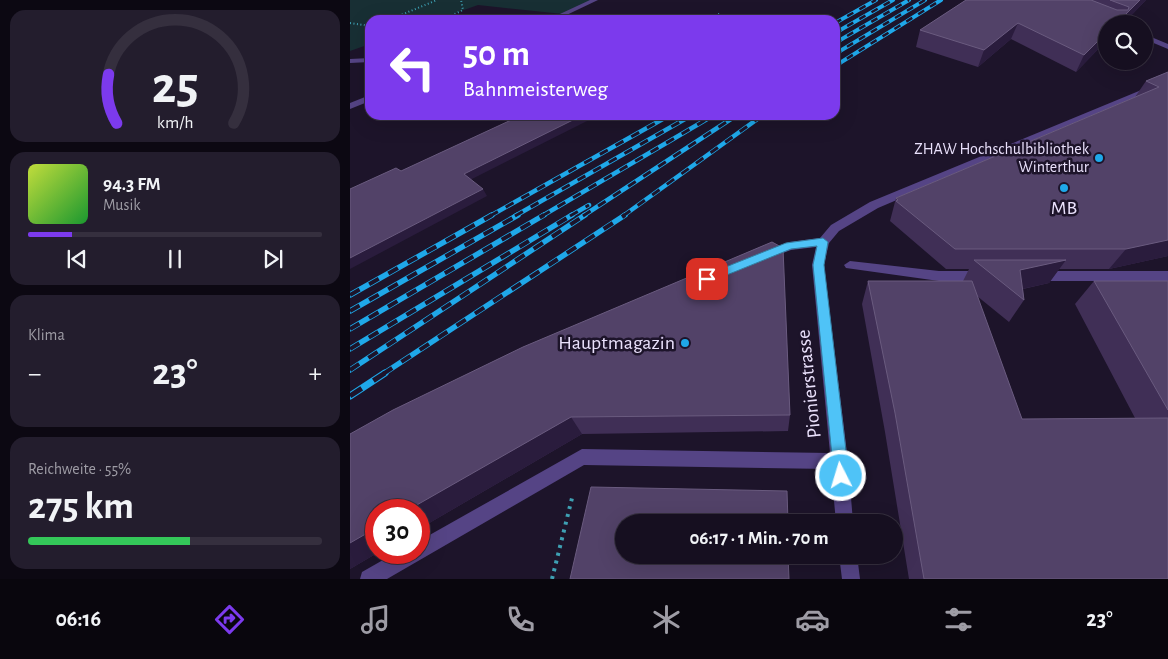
<!DOCTYPE html>
<html lang="de">
<meta charset="utf-8">
<style>
body{margin:0;font-family:"Alegreya Sans",sans-serif;background:#231d2d;color:#f1f3f6;height:100vh;display:flex;flex-direction:column;font-size:19px;white-space:nowrap}
*{box-sizing:border-box;margin:0}
p{font-size:16px;color:#9e9ca5}
.icon{flex:none;width:28px;height:28px;fill:none;stroke:currentColor;stroke-width:2;stroke-linecap:round;stroke-linejoin:round}
.map{position:relative;flex:1;overflow:hidden}
.sheet{display:flex;flex-direction:column;gap:10px;padding:10px;background:#0c0812;width:350px}
.sheet>*{flex:none}
.top-card{position:absolute;left:15px;top:15px;width:475px;height:105px;border-radius:15px;box-shadow:0 5px 20px #0002,0 0 0 1px #352f3e;background:#7c3aed;color:#fff;overflow:hidden}
.tools{position:absolute;left:748px;top:15px;display:grid;gap:10px}
.tools a{display:grid;place-items:center;width:55px;height:55px;border-radius:50%;background:#160f20;box-shadow:0 5px 20px #0002,0 0 0 1px #352f3e;font-size:25px}
.speed{position:absolute;left:15px;top:499px;display:flex;gap:10px;font-size:25px;font-weight:700;text-align:center}
.speed>*{display:grid;place-content:center;width:65px;height:65px;border-radius:50%;background:#160f20;box-shadow:0 5px 20px #0002,0 0 0 1px #352f3e;line-height:1}
.speed .limit{border:8px solid #d22;background:#fff;color:#111}
.pin{position:absolute;display:grid;place-items:center;width:42px;height:42px;color:#fff;margin:-21px;border-radius:10px;box-shadow:0 2px 8px #0006}
.me{position:absolute;width:55px;margin:-28px;rotate:355deg;stroke-linejoin:round;filter:drop-shadow(0 0 4px #0008)}
.turn{display:flex;align-items:center;gap:18px;height:105px;padding:0 15px;font-size:22px}
.turn .icon{width:65px;height:65px;stroke-width:2.5}
.turn b{display:block;font-size:35px;line-height:42px}
.big{font-size:38px;font-weight:600;line-height:1.1}
.sheet .card{flex:1;display:flex;flex-direction:column;justify-content:center;gap:8px;min-width:0;padding:0 18px;border-radius:15px;background:#231d2d}
.sheet .dial{align-items:center;gap:0}
.dial svg{height:130px;overflow:visible;fill:none;stroke:#352f3e;stroke-width:7;stroke-linecap:round;text-anchor:middle}
.dial text{fill:#f1f3f6;stroke:none}
.song{display:flex;align-items:center;gap:15px}
.cover{width:60px;height:60px;border-radius:8px;background:linear-gradient(135deg,hsl(70 70% 55%),hsl(130 70% 35%))}
.played{height:5px;border-radius:2px;background:linear-gradient(90deg,#7c3aed 15%,#352f3e 15%)}
.keys{display:flex;justify-content:space-around;direction:ltr}
.heat{display:flex;justify-content:space-between;align-items:center;font-size:28px;direction:ltr}
.charge{height:8px;border-radius:4px;background:linear-gradient(90deg,#34c759 55%,#352f3e 0)}
.trip{position:absolute;left:265px;top:514px;width:288px;height:50px;border-radius:25px;background:#160f20;box-shadow:0 5px 20px #0002,0 0 0 1px #352f3e;font-weight:600;line-height:50px;text-align:center}
.tab-bar{display:flex;height:80px;justify-content:space-around;align-items:center;background:#09060d;color:#9e9ca5}
.tab-bar .icon{width:35px;height:35px}
.tab-bar .on{color:#7c3aed}
.tab-bar b{font-size:22px;color:#f1f3f6}
main{display:flex;flex:1;min-height:0}
.map>svg:first-child{display:block}
.green{fill:#182f34}
.lines{fill:none;stroke-linecap:round;stroke-linejoin:round}
.path-far1{stroke:#3ea0b3;stroke-width:2;stroke-dasharray:1 2.5;stroke-linecap:butt}
.path{stroke:#3ea0b3;stroke-width:4;stroke-dasharray:3 5;stroke-linecap:butt}
.minor{fill:#554485;fill-rule:evenodd}
.rail-far3-casing{stroke:#1fa8e9;stroke-width:4}
.rail-far2-casing{stroke:#1fa8e9;stroke-width:4.5}
.rail-far1-casing{stroke:#1fa8e9;stroke-width:5.5}
.rail-casing{stroke:#1fa8e9;stroke-width:7}
.rail-far3{stroke:#1d142a;stroke-width:2.5;stroke-dasharray:7;stroke-linecap:butt}
.rail-far2{stroke:#1d142a;stroke-width:3;stroke-dasharray:9;stroke-linecap:butt}
.rail-far1{stroke:#1d142a;stroke-width:4;stroke-dasharray:11;stroke-linecap:butt}
.rail{stroke:#1d142a;stroke-width:5;stroke-dasharray:14;stroke-linecap:butt}
.wall{fill:#402f56}
.shaded-wall{fill:#2a1c3d}
.building{fill:#524268;stroke:#6a5b7f}
.route{fill:#4fc3f7;stroke:#337fa1}
.poi-dot{fill:#1fa8e9;stroke:#1d142a;stroke-width:2}
.labels{text-anchor:middle;dominant-baseline:central;stroke-width:5;stroke-linejoin:round;paint-order:stroke}
.far-poi-label{font-size:16px;fill:#eae1fc;stroke:#1d142a;text-anchor:end}
.poi-label{font-size:20px;fill:#eae1fc;stroke:#1d142a}
.street-label{font-size:20px;fill:#eae1fc;stroke:#1d142a}
</style>
<main>
<section class="sheet">
<div class="card dial"><svg viewBox="0 0 100 80">
<path d="M14 69A42 42 0 1 1 86 69"/>
<path d="M14 69A42 42 0 0 1 9 39" stroke="#7c3aed"/>
<text x="50" y="56" font-size="32" font-weight="700">25</text>
<text x="50" y="72" font-size="11">km/h</text>
</svg></div>
<div class="card">
<div class="song"><i class="cover"></i><div><b>94.3 FM</b><p>Musik</p></div></div>
<div class="played"></div>
<div class="keys"><svg class="icon" aria-label="previous" viewBox="0 0 24 24"><path d="M18 5L8 12l10 7zM5 5v14"/></svg><svg class="icon" aria-label="pause" viewBox="0 0 24 24"><path d="M8 5v14M16 5v14"/></svg><svg class="icon" aria-label="next" viewBox="0 0 24 24"><path d="M6 5l10 7-10 7zM19 5v14"/></svg></div>
</div>
<div class="card"><p>Klima</p>
<div class="heat"><a>−</a><b class="big">23°</b><a>+</a></div>
</div>
<div class="card"><p>Reichweite · 55%</p><b class="big">275 km</b><div class="charge"></div></div>
</section>
<div class="map">
<svg width="818" height="579" viewBox="0 0 818 579">
<rect width="100%" height="100%" fill="#1d142a"/>
<path class="green" d="M0 0H245L213 14 128 5 86 20H20V44L0 51Z"/>
<g class="lines">
<path class="path-far1" d="M368 14 390 20
M39 20 87 0
M92 20 113 10 111 0
M411 20H416
M0 23 20 26"/>
<path class="path" d="M202 579 223 494"/>
<path class="minor" d="M240 0H248L206 20H197Z
M794 34 818 44V49L794 39Z
M20 58V62L0 63V59Z
M818 79V84L528 208 489 231 479 243 474 265 498 461 503 522H486L481 469 234 465 37 579H10L12 572 47 552H69V541L232 449 480 453 462 265 466 247 441 250 417 259 411 255 413 252 439 242 470 238 481 225 520 202Z
M20 95V101L0 109V103Z
M500 261 589 271H632L636 273 638 276 636 279 632 281H589L496 268 494 265Z
M689 271H818V281H689L685 279 683 276 685 273Z
M489 555H507L510 579H492Z"/>
<g class="rail-far3-casing">
<path id="rail-far3" d="M485 23 526 0
M485 33 543 0
M485 43 559 0
M485 54 575 0
M485 66 591 0"/>
</g>
<g class="rail-far2-casing">
<path id="rail-far2" d="M140 216 320 115
M165 216 342 115
M192 216 364 115
M220 216 239 205
M233 216 387 115
M273 216 413 115"/>
</g>
<g class="rail-far1-casing">
<path id="rail-far1" d="M0 295 142 215
M0 311 168 215
M0 329 194 215
M0 349 222 215
M0 370 235 215
M33 374 275 215"/>
</g>
<g class="rail-casing">
<path id="rail" d="M0 396 35 373"/>
</g>
<use href="#rail-far3" class="rail-far3"/>
<use href="#rail-far2" class="rail-far2"/>
<use href="#rail-far1" class="rail-far1"/>
<use href="#rail" class="rail"/>
</g>
<path class="wall" d="M616 0H796L773 24H756V41L726 72 661 39 628 67 566 47 570 30Z
M818 72V256L759 269H709L699 283 673 289 674 300 659 322 627 296 672 419 785 418 725 304 744 281H818V579H559L535 432 512 304 518 281H613L619 269H596L540 221 546 198 785 97 796 81Z
M433 248 440 415 438 431 232 434 69 529V510L29 552 0 569V434Z"/>
<path class="shaded-wall" d="M790 0H796L773 24H766Z
M668 23 661 39 628 67 634 50Z
M756 33V41L726 72 734 55Z
M233 115H240L241 119 118 181 114 174Z
M133 189 137 196 0 269V258Z
M818 240V256L759 269 776 249Z
M716 260 699 283 663 291 670 270Z
M221 417 232 434 69 529V510H58Z
M26 528V552H29L0 569V543Z"/>
<path class="building" d="M616 0H741L767 10H778L779 7 760 0H790L766 24H756V33L734 55 668 23 634 50 570 30Z
M818 72V240L776 249H605L546 201 548 200 546 198 809 87 796 81Z
M172 115H233L114 174 133 189 0 258V189L46 168 51 171Z
M422 242 433 248 440 415 221 417 58 510H26V528L0 543V434L43 410 173 347Z
M624 260H716L670 270 674 300Z
M518 281H622L672 419 818 418V579H574L545 413Z
M744 281H818V410Z
M241 487 437 491 438 522H274V555H438L439 579H220Z"/>
<path class="route" d="M473 238 478 242 474 265 499 476 497 482 491 484 486 482 484 476 463 265 467 246 441 249 357 283 351 279 353 276 436 243Z"/>
<g class="poi-dot">
<circle cx="749" cy="158" r="5"/>
<circle cx="714" cy="188" r="5"/>
<circle cx="335" cy="343" r="5"/>
</g>
<g class="labels">
<g class="far-poi-label">
<text x="739" y="149">ZHAW Hochschulbibliothek<tspan x="739" dy="18">Winterthur</tspan></text>
</g>
<g class="poi-label">
<text x="714" y="208">MB</text>
<text x="325" y="343" text-anchor="end">Hauptmagazin</text>
</g>
<g class="street-label">
<text transform="translate(459 384) rotate(-96)">Pionierstrasse</text>
</g>
</g>
</svg>
<div class="tools">
<a><svg class="icon" aria-label="search" viewBox="0 0 24 24"><circle cx="10" cy="10" r="6"/><path d="M15 15l6 6"/></svg></a>
</div>
<div class="speed"><div class="limit">30</div></div>
<div class="pin" style="left:357px;top:279px;background:#d93025"><svg class="icon" aria-label="arrive" viewBox="0 0 24 24"><path d="M6 21V4h12l-3 4 3 4H6"/></svg></div>
<svg class="me" style="left:491px;top:476px" viewBox="-20 -20 40 40"><circle r="17" fill="#4fc3f7" stroke="#fff" stroke-width="3"/><path d="M0-11L8 9 0 5-8 9z" fill="#fff"/></svg>
<div class="trip">06:17 · 1 Min. · 70 m</div>
<div class="top-card">
<div class="turn"><svg class="icon" aria-label="left" viewBox="0 0 24 24"><path d="M17 20v-9H6M10 6l-5 5 5 5"/></svg><div><b>50 m</b>Bahnmeisterweg</div></div>
</div>
</div>
</main>
<nav class="tab-bar">
<b>06:16</b>
<svg class="icon on" aria-label="directions" viewBox="0 0 24 24"><path d="M12 3l9 9-9 9-9-9zM9 14v-3h6M13 9l2 2-2 2"/></svg>
<svg class="icon" aria-label="music" viewBox="0 0 24 24"><path d="M9 18V5l10-2v13"/><circle cx="6" cy="18" r="3"/><circle cx="16" cy="16" r="3"/></svg>
<svg class="icon" aria-label="phone" viewBox="0 0 24 24"><path d="M5 4h4l2 5-3 2q2 4 5 5l2-3 5 2v4C11 20 4 13 5 4z"/></svg>
<svg class="icon" aria-label="climate" viewBox="0 0 24 24"><path d="M12 3v18M4 7l16 10M4 17L20 7"/></svg>
<svg class="icon" aria-label="car" viewBox="0 0 24 24"><path d="M5 17H2v-5l4-1 3-4h7l3 4 3 1v5h-3M9 17h6M6 11h13"/><circle cx="7" cy="17" r="2"/><circle cx="17" cy="17" r="2"/></svg>
<svg class="icon" aria-label="filters" viewBox="0 0 24 24"><path d="M4 7h16M4 17h16"/><circle cx="9" cy="7" r="2"/><circle cx="15" cy="17" r="2"/></svg>
<b>23°</b>
</nav>
